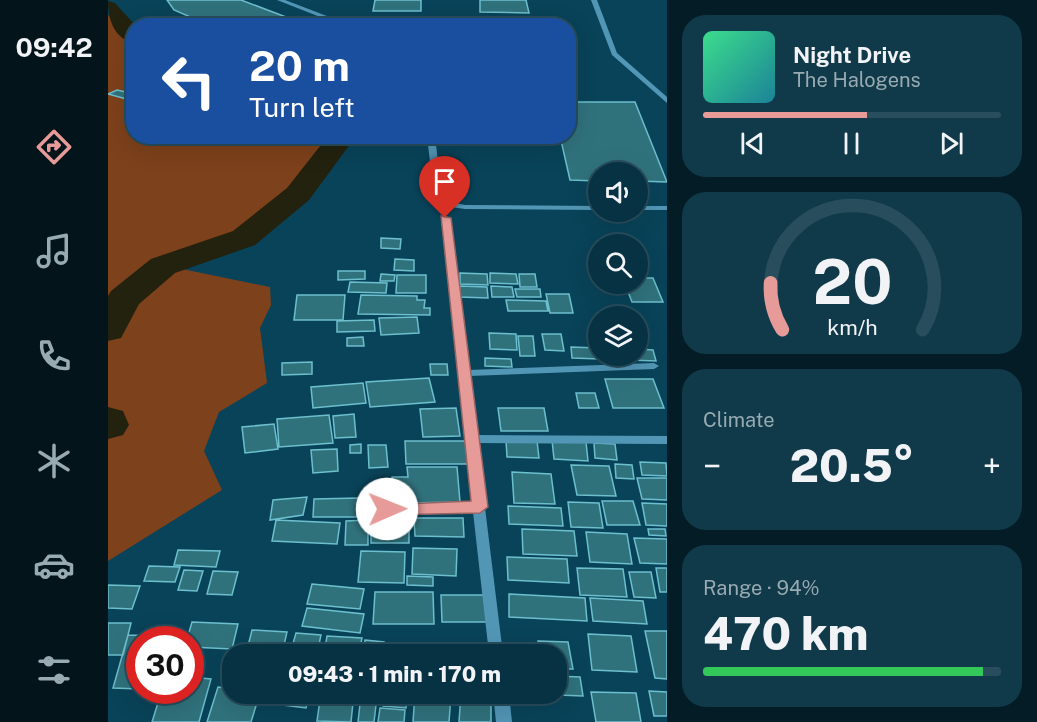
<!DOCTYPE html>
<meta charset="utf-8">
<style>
body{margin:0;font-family:"Public Sans",sans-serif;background:#103a4a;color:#f1f3f6;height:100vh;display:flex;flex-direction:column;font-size:22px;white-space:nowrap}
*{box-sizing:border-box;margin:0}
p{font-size:20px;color:#98aab2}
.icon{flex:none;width:33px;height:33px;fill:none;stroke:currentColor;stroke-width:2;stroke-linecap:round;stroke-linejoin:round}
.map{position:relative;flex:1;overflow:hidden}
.drawer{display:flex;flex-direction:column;gap:15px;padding:15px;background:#041c25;width:370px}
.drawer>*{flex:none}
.banner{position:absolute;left:18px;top:18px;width:450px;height:126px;border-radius:24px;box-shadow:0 6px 24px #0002,0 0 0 2px #284d5c;background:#1a4fa0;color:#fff;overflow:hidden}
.controls{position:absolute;left:480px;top:162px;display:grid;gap:12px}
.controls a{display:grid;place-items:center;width:60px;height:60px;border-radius:50%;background:#073243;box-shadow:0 6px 24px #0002,0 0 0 2px #284d5c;font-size:30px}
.speed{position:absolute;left:18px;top:626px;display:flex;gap:12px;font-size:30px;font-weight:700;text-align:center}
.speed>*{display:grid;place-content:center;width:78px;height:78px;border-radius:50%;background:#073243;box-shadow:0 6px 24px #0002,0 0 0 2px #284d5c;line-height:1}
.speed .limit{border:9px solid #d22;background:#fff;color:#111}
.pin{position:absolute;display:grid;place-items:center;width:51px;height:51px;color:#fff;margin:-62px -26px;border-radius:50% 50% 50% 0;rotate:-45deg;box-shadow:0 0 6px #0007}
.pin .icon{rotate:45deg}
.me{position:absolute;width:66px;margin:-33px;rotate:89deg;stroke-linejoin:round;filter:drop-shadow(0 0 4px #0008)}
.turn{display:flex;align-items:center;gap:21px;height:126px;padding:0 24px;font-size:27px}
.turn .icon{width:78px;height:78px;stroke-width:2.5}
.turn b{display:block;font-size:42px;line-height:51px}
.big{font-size:45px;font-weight:800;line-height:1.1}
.drawer .card{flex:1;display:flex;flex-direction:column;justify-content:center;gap:9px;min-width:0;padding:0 21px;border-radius:24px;background:#103a4a}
.drawer .dial{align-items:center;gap:0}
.dial svg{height:156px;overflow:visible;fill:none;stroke:#284d5c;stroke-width:7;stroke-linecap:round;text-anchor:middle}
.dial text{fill:#f1f3f6;stroke:none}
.song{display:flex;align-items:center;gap:18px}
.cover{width:72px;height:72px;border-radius:9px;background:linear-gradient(135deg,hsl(150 70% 55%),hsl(190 70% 35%))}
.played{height:6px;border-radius:3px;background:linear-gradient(90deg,#e69b98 55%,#284d5c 55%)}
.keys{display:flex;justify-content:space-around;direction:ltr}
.heat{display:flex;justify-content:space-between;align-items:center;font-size:33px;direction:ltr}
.charge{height:9px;border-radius:4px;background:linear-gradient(90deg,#34c759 94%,#284d5c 0)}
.trip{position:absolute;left:114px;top:644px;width:345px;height:60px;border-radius:24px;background:#073243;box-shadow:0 6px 24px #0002,0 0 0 2px #284d5c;font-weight:800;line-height:60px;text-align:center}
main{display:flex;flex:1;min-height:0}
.tabs{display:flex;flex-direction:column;width:108px;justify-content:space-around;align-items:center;background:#03141b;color:#98aab2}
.tabs .icon{width:42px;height:42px}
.tabs .on{color:#e69b98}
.tabs b{font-size:27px;color:#f1f3f6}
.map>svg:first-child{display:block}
.green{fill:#7d411b}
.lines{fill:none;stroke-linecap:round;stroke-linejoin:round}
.river{fill:#22220e;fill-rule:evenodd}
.building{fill:#30727c;stroke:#6cbfce;stroke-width:1.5}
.minor{fill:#5296b6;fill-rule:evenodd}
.route{fill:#e69b98;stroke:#966563;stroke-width:1.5}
</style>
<main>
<nav class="tabs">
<b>09:42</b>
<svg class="icon on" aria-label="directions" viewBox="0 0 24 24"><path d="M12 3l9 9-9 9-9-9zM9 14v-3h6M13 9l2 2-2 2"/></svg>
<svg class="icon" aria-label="music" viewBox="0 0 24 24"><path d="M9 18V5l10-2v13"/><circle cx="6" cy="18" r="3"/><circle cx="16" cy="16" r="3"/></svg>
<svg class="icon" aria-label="phone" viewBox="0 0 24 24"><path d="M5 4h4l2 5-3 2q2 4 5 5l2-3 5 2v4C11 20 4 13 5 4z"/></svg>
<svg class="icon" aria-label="climate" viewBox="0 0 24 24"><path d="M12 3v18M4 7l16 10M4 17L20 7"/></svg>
<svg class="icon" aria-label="car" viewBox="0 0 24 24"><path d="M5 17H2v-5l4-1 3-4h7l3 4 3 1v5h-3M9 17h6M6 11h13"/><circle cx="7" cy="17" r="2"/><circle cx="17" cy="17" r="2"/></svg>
<svg class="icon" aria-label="filters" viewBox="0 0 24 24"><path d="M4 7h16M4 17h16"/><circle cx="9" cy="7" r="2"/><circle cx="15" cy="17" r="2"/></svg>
</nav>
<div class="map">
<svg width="559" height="722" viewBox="0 0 559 722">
<rect width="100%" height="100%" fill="#094359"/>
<path class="green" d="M0 15 25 41 26 136 229 137 183 194 129 235 52 262 50 264 162 287 163 305 152 328 159 383 111 412 96 451 114 490 0 561V321L13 296 0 317Z"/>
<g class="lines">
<path class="river" d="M0 1 7 3 28 26 26 43C6 39 0 19 0 1Z
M220 136H248L201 200 147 245 67 273 31 304 13 338 0 341V296L3 291 43 259 125 231 179 188Z
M0 407 15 411 21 425 15 435 0 439Z"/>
</g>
<path class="building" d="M59 0H133L199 25 103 26 66 10Z
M267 0H313V11H265Z
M372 0H418L421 13 372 12Z
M9 90 26 94V107L22 100 0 94Z
M460 102H527L559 182 530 181V172H490V181L462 180 452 136H460Z
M273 238 293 239 292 249 273 248Z
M287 259 306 260V271L286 270Z
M230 271H257V279L230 280Z
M352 273 379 274 380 285 352 284Z
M382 273 408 274 410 284 382 283Z
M273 274 287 275 286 281H272Z
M411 274H427L429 287H412Z
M289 275H318V293H288Z
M530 278H545L555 302H524L517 284H530Z
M242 282 279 283 278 293 240 292Z
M352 286 379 287 380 298 352 297Z
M383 286 404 287 406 297H384Z
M407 289H432L433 297H409Z
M438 294H461L465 313H442Z
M189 295H237L235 320H186Z
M253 295 309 296V300H317L316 308H322V315L250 314Z
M398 300 438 301 440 311H400Z
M309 317 311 333 273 335 271 318Z
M266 320 267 331 229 332V321Z
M381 333 408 334 409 350 382 349Z
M434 334H453L456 351 437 350Z
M410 336H425L427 356H412Z
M255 337 256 346H239V338Z
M463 347 490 348V356H530V349L545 350 548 361 464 358Z
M377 358 403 359 404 367 377 366Z
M204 362V374L174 375V363Z
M322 364H339L340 375H323Z
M321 378 327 402 262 407 258 382Z
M497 379H545L556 408H505Z
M255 383 258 403 205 408 203 387Z
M468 393H487L491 408H471Z
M348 408 352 436 315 437 312 409Z
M390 408H436L440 431H393Z
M246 414 248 437 227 438 225 416Z
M221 415 225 443 171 447 169 419Z
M166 424 170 449 137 453 134 427Z
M398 440 429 441 431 458 399 457Z
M444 440 478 442 480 461 446 459Z
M297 441H360L363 464H298Z
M486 443 507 444 509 460 487 458Z
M253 444V453H242V445Z
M260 445H278L280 467 261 468Z
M229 449 230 471 205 473 203 450Z
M532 462 558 463 559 476 534 475Z
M507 464 524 465 526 479 508 478Z
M463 465 501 466 508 496 469 495Z
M299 467H349L352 502 300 503V487H284V477H300Z
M404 472 443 474 447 504 406 503Z
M529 478H559V500L534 499Z
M199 497 195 515 162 520 165 500Z
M250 498 249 517H205L206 499Z
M494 501H525L532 525H499Z
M460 502 491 503 495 528 463 527Z
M534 503 559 504V526L538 525Z
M400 506 453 508 455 526 401 524Z
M263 518H301V543H263Z
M306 518H355L356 537 307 536Z
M168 520 232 523 229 544 164 541Z
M260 520V545H237L238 521Z
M414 529 466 531 469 556 415 554Z
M540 529H557L558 536 541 535Z
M478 532 519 534 524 564 482 562Z
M526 538 559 539V564L532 563Z
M305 548 349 549 348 576 304 574Z
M70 550 112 551 108 567 66 565Z
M253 551 297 552 296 583 250 582Z
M399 557 459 559 461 583 400 580Z
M41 566 72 567 67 582 36 581Z
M469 568 515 569 519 597 472 595Z
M548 568H559V592H552Z
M76 570 95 571 89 591 70 590Z
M105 571 130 572 124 595 99 594Z
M521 572H543L548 598 526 597Z
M299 576 325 577V586L299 585Z
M204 584 256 589 252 609 199 604Z
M0 585 32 586 24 609 0 608Z
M267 592H325L326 624H265Z
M401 594 477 598 479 621 401 617Z
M333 595H379L381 622H334Z
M482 598 535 601 539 624 485 621Z
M199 608 256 614 252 633 194 626Z
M84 622 130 624 124 649 82 647V639H79Z
M0 623H23L15 655H0Z
M144 630 179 632 174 654H138Z
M537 631H559V679L547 678Z
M188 633 213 635 209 654H182Z
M480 634 523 636 529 672 484 670Z
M20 635 64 636 63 639H32V689L5 688Z
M219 636 254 638 251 654H216Z
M257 640 276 642 275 654H255Z
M430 641 460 642 465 669H448V654H432Z
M281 643 318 645V654H280Z
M324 649 350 651 349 654H323Z
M448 676 472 677 475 696 422 694 448 693Z
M82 677 103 679 91 722H44L54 690H82Z
M110 687 124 689V693H152L143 722H99Z
M541 691 559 692V716H546Z
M483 692 528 693 533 722H488Z
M170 693H202L198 708 167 704Z
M213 693H246L243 722 209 721Z
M253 693H270L269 699 252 698Z
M276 693H299L298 708 275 706Z
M307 693 343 696 341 722H305Z
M353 693H383V722H351Z
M252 704 268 705 266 722H250Z
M272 708 297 710 296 722H270Z"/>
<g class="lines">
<path class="minor" d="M169 0H177L245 26H235Z
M483 0H489L509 53 559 97V103L504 55Z
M319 136H327L334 196 342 202 357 205 490 206V210L357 209 336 206 326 197Z
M530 206H559V210H530Z
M337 215 341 218 360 370 546 363 551 366 546 369 361 376 368 435 559 436V444L369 443 395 654H381L365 512 279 513 275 512 273 509 275 506 279 505 364 503 333 218Z
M385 693H401L404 722H388Z"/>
</g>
<path class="route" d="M333 216 343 218 380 507 372 513 279 515 271 509 273 505 363 501Z"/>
</svg>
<div class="controls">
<a><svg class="icon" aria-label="sound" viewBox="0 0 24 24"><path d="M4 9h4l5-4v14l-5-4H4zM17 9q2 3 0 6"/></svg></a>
<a><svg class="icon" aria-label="search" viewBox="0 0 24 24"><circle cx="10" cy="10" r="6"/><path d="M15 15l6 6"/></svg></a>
<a><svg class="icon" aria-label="layers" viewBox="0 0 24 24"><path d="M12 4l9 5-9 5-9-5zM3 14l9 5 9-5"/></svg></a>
</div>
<div class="speed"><div class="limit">30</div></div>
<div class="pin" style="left:337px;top:218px;background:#d93025"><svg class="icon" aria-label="arrive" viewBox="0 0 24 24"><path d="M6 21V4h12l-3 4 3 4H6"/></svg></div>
<svg class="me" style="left:279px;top:509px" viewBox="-20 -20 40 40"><circle r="19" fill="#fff"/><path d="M0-13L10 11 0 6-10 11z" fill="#e69b98"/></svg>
<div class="trip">09:43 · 1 min · 170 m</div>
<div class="banner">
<div class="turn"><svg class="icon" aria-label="left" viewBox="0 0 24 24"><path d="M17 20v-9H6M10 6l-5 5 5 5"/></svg><div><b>20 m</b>Turn left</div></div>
</div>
</div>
<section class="drawer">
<div class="card">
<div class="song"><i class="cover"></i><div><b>Night Drive</b><p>The Halogens</p></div></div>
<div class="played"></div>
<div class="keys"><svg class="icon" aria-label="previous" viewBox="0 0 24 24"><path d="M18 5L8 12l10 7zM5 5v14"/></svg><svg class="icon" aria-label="pause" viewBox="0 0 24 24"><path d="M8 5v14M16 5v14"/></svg><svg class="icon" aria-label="next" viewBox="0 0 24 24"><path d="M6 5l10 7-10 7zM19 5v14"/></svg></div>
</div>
<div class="card dial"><svg viewBox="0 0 100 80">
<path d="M14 69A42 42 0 1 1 86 69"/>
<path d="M14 69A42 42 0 0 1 8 45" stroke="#e69b98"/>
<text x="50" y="56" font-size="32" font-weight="700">20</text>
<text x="50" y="72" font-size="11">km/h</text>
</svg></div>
<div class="card"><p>Climate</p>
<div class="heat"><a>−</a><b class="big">20.5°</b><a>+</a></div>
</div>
<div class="card"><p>Range · 94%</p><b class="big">470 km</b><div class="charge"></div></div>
</section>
</main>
